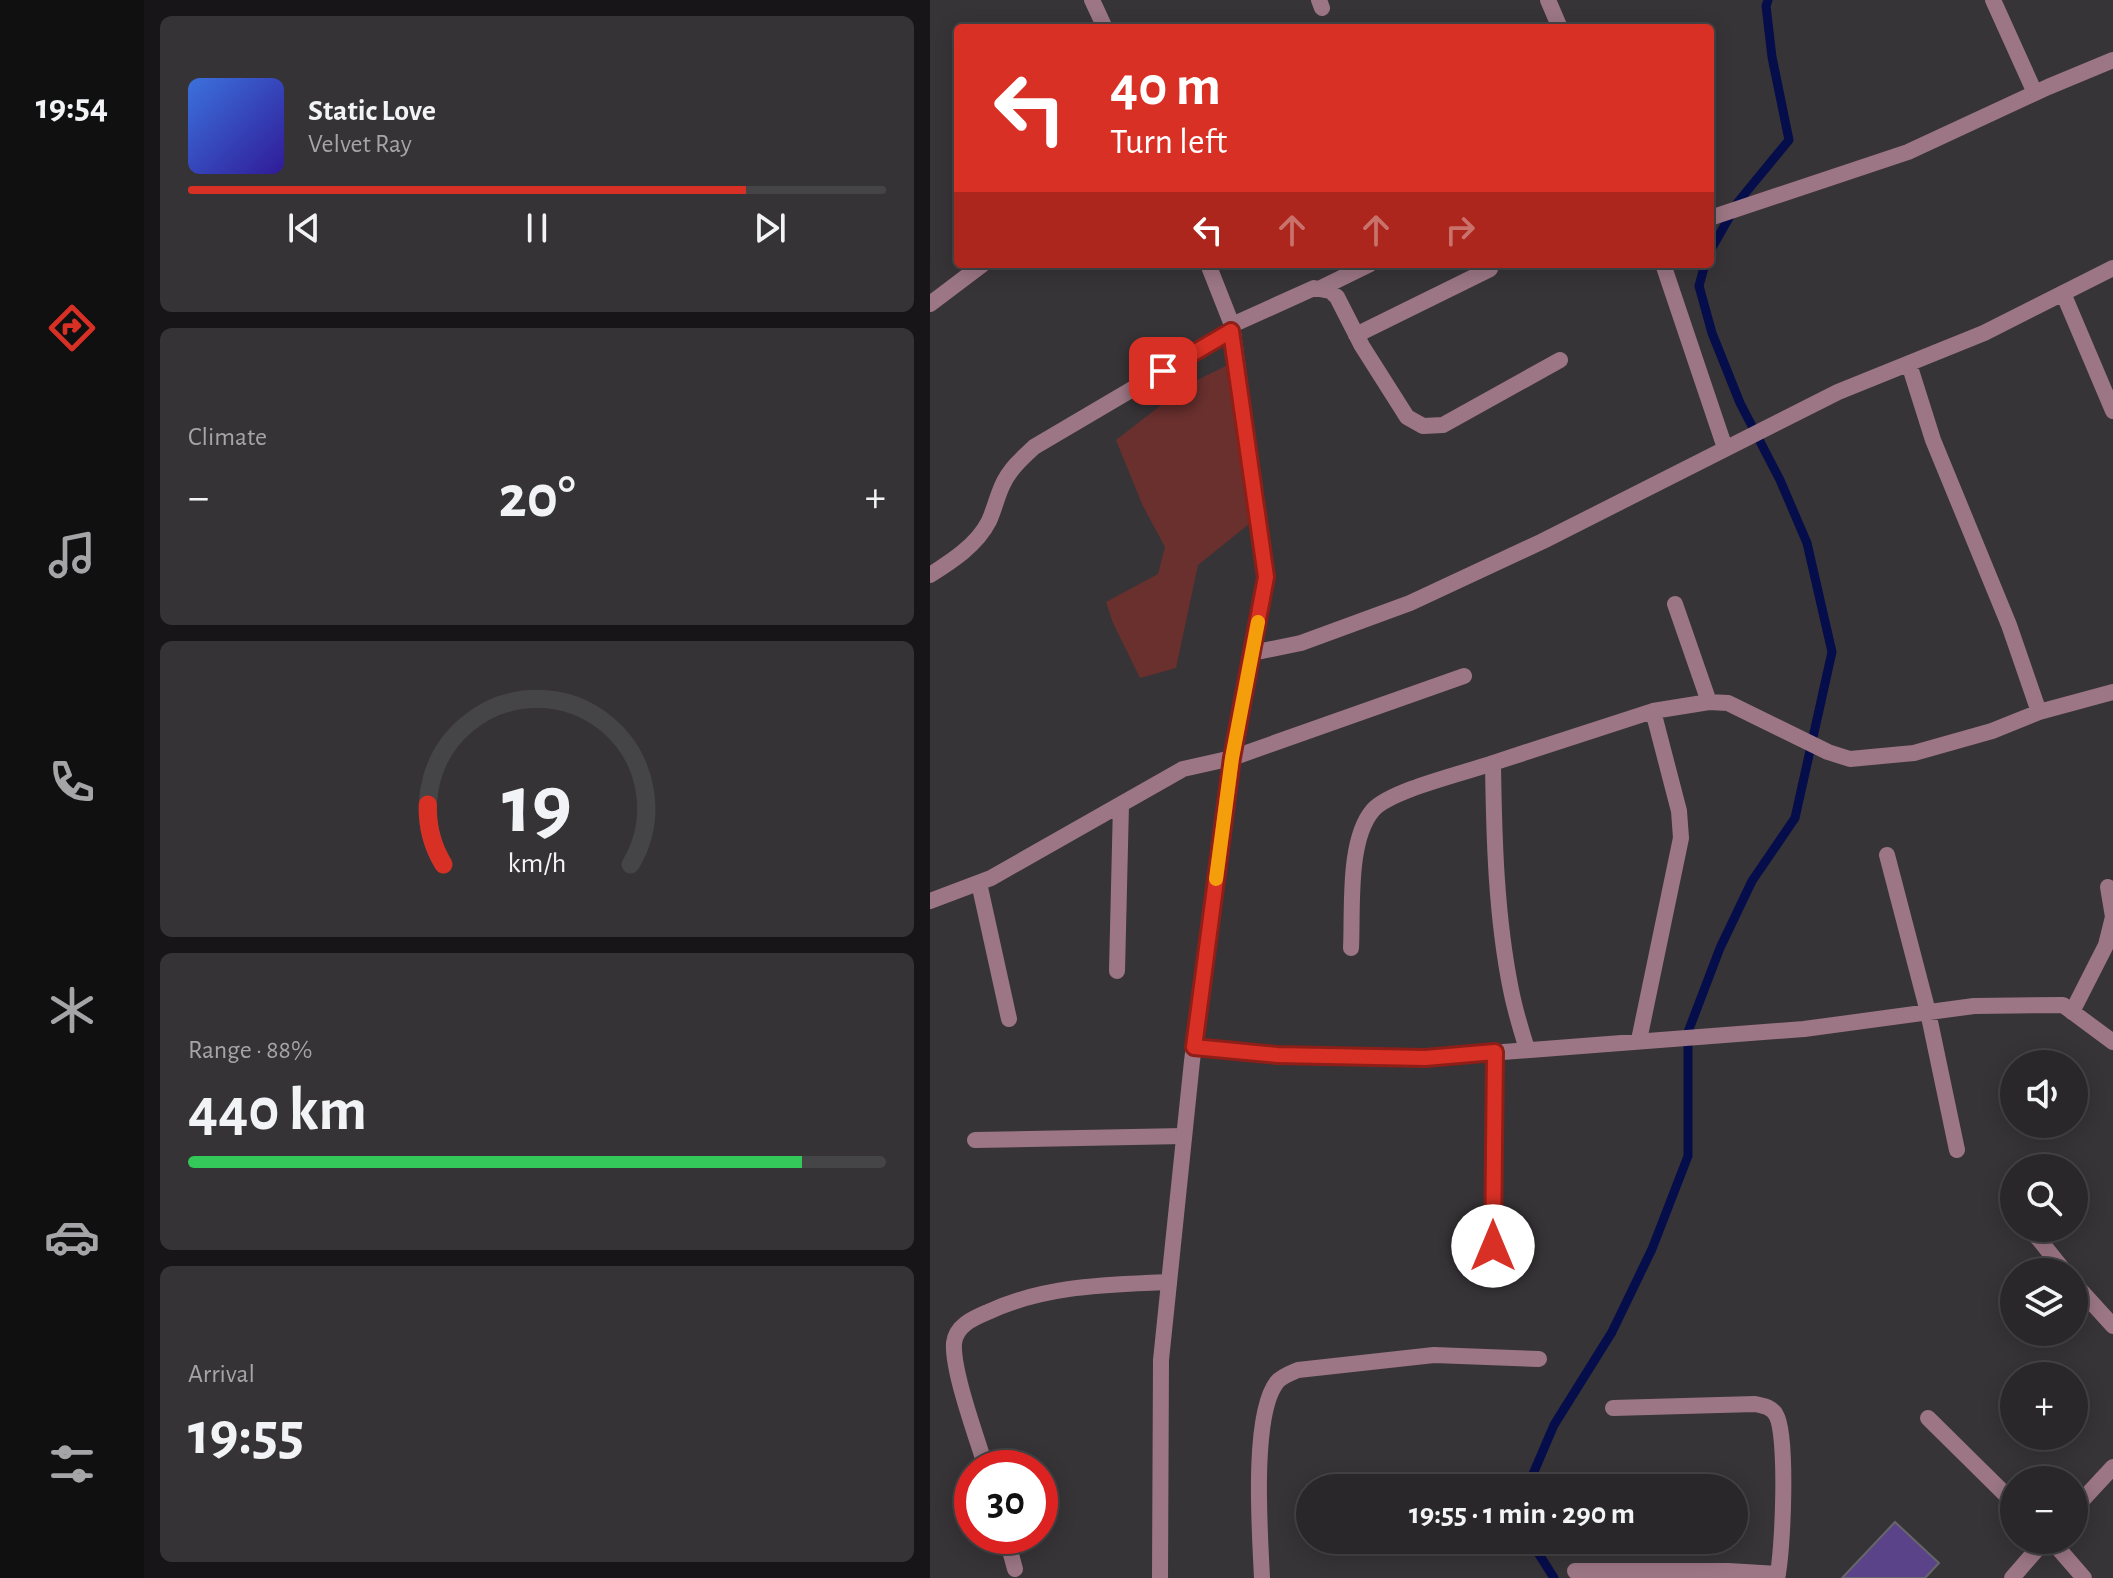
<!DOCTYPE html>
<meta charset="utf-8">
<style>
body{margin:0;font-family:"Alegreya Sans",sans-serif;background:#353335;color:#f1f3f6;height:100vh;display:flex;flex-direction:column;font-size:30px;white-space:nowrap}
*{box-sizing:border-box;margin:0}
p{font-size:26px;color:#a5a5a8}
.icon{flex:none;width:44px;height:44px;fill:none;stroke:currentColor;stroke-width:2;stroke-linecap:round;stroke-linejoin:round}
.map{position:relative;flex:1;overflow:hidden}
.panel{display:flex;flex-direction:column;gap:16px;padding:16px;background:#171517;width:786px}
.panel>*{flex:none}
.top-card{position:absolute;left:24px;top:24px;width:760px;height:244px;border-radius:8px;box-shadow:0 4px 20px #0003,0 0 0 2px #454446;background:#d93025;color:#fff;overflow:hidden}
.buttons{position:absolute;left:1070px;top:1050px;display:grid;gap:16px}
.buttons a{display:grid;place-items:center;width:88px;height:88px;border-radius:50%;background:#292729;box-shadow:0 4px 20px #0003,0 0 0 2px #454446;font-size:40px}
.speed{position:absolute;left:24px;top:1450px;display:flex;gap:16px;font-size:40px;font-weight:700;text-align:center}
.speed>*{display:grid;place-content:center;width:104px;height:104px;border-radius:50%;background:#292729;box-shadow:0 4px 20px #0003,0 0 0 2px #454446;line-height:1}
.speed .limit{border:12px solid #d22;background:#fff;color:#111}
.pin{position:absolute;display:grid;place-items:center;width:68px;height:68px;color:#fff;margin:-34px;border-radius:16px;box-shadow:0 4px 12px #0006}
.me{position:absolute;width:88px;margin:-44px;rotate:0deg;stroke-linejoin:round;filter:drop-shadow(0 0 6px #0008)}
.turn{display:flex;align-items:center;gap:28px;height:168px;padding:0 24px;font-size:36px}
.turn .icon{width:104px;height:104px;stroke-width:2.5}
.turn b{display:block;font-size:56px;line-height:68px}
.lanes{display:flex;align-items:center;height:76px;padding:0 24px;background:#0003;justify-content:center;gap:40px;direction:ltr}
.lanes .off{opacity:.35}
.big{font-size:60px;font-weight:600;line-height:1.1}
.panel .tile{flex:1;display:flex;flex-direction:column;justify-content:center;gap:12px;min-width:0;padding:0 28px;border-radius:12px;background:#353335}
.panel .dial{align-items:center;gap:0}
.dial svg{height:208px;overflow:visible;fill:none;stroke:#454446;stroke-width:7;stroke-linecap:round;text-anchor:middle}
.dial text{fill:#f1f3f6;stroke:none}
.song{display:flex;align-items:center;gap:24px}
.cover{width:96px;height:96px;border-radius:12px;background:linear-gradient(135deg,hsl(220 70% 55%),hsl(250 70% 35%))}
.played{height:8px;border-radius:4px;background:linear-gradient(90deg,#d93025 80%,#454446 80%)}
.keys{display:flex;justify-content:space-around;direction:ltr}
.heat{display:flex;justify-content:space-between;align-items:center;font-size:44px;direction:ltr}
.charge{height:12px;border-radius:6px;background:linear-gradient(90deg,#34c759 88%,#454446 0)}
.trip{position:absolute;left:366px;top:1474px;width:452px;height:80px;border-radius:40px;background:#292729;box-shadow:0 4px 20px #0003,0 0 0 2px #454446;font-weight:600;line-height:80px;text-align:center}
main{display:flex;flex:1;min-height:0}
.tabs{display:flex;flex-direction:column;width:144px;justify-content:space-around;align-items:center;background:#101010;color:#a5a5a8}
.tabs .icon{width:56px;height:56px}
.tabs .current{color:#d93025}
.tabs b{font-size:36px;color:#f1f3f6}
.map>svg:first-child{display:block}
.green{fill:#69302e}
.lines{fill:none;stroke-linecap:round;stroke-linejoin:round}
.stream{stroke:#060d4b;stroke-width:9}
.building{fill:#5a4388;stroke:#67666b;stroke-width:2}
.service{stroke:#9c7684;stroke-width:16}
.minor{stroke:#9c7684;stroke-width:16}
.tertiary{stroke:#9c7684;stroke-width:16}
.route-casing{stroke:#8d1f18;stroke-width:20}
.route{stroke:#d93025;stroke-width:14}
.slow{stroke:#f59e0b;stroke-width:14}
</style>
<main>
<nav class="tabs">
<b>19:54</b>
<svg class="icon current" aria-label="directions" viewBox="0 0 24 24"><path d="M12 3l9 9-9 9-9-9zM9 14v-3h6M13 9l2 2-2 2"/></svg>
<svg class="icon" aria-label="music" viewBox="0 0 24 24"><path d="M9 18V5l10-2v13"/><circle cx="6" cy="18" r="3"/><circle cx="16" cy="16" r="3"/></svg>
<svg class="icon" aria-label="phone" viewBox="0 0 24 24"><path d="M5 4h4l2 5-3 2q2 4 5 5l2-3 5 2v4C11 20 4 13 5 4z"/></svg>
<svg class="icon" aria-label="climate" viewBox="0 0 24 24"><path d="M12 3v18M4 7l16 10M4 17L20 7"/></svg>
<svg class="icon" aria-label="car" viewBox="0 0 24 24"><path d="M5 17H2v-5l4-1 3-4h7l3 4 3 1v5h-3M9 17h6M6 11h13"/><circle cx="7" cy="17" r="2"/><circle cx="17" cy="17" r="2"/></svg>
<svg class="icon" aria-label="filters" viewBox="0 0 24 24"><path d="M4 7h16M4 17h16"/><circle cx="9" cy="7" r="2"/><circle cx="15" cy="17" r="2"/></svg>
</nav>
<section class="panel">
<div class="tile">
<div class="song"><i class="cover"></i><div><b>Static Love</b><p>Velvet Ray</p></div></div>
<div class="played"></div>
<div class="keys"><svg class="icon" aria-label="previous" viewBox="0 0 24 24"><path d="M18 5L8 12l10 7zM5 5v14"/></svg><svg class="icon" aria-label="pause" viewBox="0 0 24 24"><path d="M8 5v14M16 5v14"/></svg><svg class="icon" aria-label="next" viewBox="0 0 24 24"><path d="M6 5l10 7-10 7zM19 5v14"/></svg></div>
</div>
<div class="tile"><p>Climate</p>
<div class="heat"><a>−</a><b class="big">20°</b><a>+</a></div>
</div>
<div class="tile dial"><svg viewBox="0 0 100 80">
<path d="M14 69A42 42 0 1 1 86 69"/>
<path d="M14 69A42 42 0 0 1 8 46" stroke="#d93025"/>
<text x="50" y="56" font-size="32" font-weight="700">19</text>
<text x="50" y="72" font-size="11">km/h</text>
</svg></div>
<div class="tile"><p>Range · 88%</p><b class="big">440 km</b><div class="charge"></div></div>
<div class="tile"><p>Arrival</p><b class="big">19:55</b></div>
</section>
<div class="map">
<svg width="1183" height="1578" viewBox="0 0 1183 1578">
<rect width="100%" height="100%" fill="#373437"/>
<path class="green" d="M306 361 319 524 268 565 246 668 210 678 183 623 176 602 228 574 235 547 212 504 186 440 257 385Z"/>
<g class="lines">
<path class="stream" d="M780 251 808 202 859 140 842 57 836 6 838 0
M597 1488 624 1425 682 1332 722 1249 758 1156V1032L790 948 822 881 865 818 902 652 877 543 850 480 810 403 782 333 769 286 775 264
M600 1540 624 1578"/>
</g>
<path class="building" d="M965 1522 1009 1563 995 1578H912Z"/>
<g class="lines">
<path class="service" d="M0 575C22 561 47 545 59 521 64 510 67 497 72 486 79 470 91 459 104 447L301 331"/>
<path class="minor" d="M389 0 392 8
M618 0 630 28
M1063 0 1105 93
M780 218 978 152 1118 87 1183 60
M733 264 795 448
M391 288 440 264
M1133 293 1183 411
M0 304 53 264
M302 325 384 288 400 291 407 297 432 346 477 417 493 426 513 425 630 360
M426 335 560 269
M979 364 1003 440 1079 625 1109 712 1183 692
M745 604 779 702
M322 653 371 643 480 603 613 541 908 392 1054 333 1183 268
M957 855 998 1012 1027 1150
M49 883 79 1019
M0 901 61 878 253 769 302 758 534 676
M421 948C423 910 417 840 443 810 461 790 535 773 563 763
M187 971 191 804
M1142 1012 1176 945 1183 917 1178 887
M709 1040 751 838 749 811 723 711
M264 1047 347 1055 495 1058 874 1029 1044 1006 1133 1005 1183 1042
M597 1049C591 1030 585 1010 581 990 566 916 564 838 563 763L723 711 779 702 798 703 898 752 920 759 984 753 1062 731 1109 712
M45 1140 254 1136
M1100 1228 1135 1272
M563 1246 565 1052
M1144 1283 1183 1326
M683 1408 825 1404C834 1406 842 1407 846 1415 858 1434 853 1554 847 1578
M998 1418 1084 1503
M56 1468C47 1438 22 1371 24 1343 26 1325 44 1318 58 1312 116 1285 177 1285 239 1282
M1144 1509 1183 1467
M76 1536 85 1569
M1121 1540 1154 1578
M645 1571H798L848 1574
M332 1578C330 1534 321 1415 347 1382 352 1376 361 1373 368 1370L504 1355 609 1359
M1082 1578 1115 1540"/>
<path class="tertiary" d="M162 0 175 28
M230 1578 231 1360 262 1061 302 758 336 577 302 325 278 264"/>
</g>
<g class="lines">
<g class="route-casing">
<path id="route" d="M233 371 301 331 336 577 302 758 264 1047 347 1055 495 1058 565 1052 563 1246"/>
</g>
<use href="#route" class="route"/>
<path class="slow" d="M286 879 302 758 328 622"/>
</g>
</svg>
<div class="buttons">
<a><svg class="icon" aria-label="sound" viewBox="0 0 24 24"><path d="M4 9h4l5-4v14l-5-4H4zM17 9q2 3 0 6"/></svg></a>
<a><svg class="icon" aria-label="search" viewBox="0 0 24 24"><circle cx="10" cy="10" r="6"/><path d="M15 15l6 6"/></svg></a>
<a><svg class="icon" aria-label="layers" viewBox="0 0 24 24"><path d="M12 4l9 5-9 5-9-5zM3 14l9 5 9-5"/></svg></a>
<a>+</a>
<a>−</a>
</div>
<div class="speed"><div class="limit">30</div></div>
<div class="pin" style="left:233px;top:371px;background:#d93025"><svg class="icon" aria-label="arrive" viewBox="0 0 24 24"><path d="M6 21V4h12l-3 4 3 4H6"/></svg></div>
<svg class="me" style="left:563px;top:1246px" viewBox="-20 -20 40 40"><circle r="19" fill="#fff"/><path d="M0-13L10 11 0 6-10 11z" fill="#d93025"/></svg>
<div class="trip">19:55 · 1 min · 290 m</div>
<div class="top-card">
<div class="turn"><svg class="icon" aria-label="left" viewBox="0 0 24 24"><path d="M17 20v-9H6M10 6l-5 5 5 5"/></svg><div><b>40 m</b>Turn left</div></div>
<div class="lanes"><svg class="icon" aria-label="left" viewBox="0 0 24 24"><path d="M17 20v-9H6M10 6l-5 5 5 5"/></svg><svg class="icon off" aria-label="ahead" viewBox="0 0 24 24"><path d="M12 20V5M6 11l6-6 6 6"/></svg><svg class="icon off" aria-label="ahead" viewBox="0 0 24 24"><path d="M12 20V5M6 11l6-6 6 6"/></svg><svg class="icon off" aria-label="right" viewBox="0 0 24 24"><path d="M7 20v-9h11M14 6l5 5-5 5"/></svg></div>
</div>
</div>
</main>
